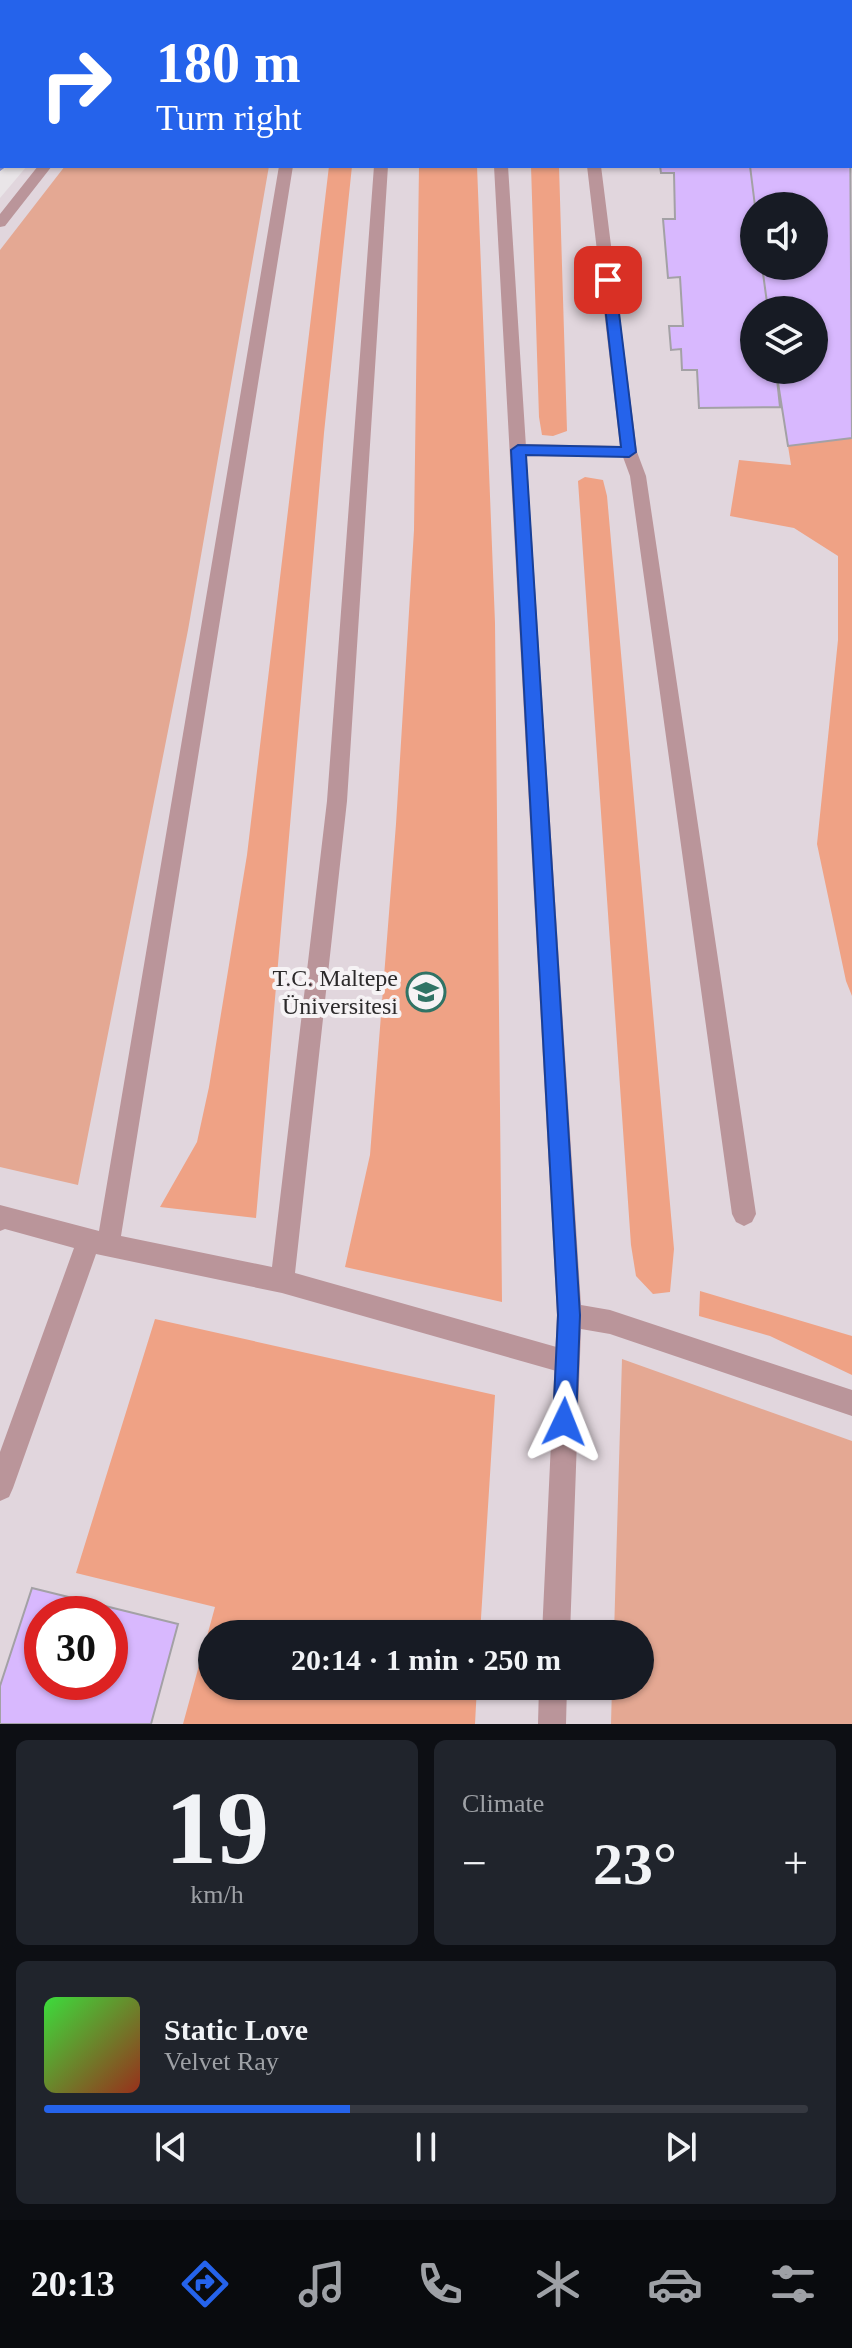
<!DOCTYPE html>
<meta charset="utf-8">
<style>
body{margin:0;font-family:"Times New Roman",serif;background:#20242c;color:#f1f3f6;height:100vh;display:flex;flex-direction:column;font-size:30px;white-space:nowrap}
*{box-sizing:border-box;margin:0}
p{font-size:26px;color:#9ea1a6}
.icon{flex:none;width:44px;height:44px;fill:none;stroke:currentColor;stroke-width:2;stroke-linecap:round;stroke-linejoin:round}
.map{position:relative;height:1724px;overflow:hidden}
.panel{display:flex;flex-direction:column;gap:16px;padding:16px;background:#0d0f14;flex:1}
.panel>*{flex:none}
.banner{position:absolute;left:0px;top:0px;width:852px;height:168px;box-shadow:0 2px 6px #0004;background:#2563eb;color:#fff;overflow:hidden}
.controls{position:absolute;left:740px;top:192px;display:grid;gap:16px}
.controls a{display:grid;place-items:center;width:88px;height:88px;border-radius:50%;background:#171b24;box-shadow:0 2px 6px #0004;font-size:40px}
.speed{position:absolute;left:24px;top:1596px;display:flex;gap:16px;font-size:40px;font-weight:700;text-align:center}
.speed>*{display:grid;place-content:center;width:104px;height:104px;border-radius:50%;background:#171b24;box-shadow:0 2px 6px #0004;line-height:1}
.speed .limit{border:12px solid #d22;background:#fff;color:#111}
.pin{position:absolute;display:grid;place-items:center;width:68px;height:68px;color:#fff;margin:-34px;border-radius:16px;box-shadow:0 4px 12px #0006}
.me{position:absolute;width:88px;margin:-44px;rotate:2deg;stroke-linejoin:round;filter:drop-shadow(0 0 6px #0008)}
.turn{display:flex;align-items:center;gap:28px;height:168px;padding:0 24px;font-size:36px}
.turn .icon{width:104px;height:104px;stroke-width:2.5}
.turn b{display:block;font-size:56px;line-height:68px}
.big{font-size:60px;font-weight:800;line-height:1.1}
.panel .widget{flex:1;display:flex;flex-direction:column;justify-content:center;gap:12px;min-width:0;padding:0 28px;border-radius:12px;background:#20242c}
.panel .dial{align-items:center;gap:0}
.dial b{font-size:104px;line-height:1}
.song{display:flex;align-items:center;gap:24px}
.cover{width:96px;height:96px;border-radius:12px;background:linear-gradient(135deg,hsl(120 70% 55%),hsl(10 70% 35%))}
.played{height:8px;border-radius:4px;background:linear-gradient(90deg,#2563eb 40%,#363941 40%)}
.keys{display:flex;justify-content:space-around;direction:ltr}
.heat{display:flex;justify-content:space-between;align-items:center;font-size:44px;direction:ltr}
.panel .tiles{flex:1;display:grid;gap:16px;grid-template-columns:1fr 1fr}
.widget:last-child{grid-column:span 2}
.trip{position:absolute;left:198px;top:1620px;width:456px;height:80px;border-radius:40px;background:#171b24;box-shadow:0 2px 6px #0004;font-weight:800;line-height:80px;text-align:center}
.tab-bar{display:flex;height:128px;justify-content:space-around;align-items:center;background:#090b0e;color:#9ea1a6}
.tab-bar .icon{width:56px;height:56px}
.tab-bar .on{color:#2563eb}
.tab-bar b{font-size:36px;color:#f1f3f6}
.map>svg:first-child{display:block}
.built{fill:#e1d6dd;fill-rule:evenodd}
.green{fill:#e4a893}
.forest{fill:#efa285}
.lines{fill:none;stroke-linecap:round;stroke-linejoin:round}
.stream{fill:#8394d7;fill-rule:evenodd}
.building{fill:#d8b8fe;stroke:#a3a1a5;stroke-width:2;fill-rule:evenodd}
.lane{fill:#ba959a;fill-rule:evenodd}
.street{fill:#ba959a;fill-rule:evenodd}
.highway{fill:#7e3645;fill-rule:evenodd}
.route{fill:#2563eb;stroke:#184099;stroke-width:2}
.labels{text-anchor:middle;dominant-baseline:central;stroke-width:8;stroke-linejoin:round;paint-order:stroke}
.poi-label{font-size:24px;fill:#2c2a2b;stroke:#f6f3f5;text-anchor:end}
</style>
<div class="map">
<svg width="852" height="1724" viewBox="0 0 852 1724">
<rect width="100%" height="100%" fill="#e9e5e8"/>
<path class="built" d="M178 0H852V1724H0V198L27 166H850V2H176ZM754 206H814V266H754ZM754 310H814V370H754ZM42 1614H110V1682H42ZM212 1634H640V1686H212Z"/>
<path class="green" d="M65 166H269L188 630 78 1185 0 1167V250Z
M622 1359 852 1441V1724H611L612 1686H640V1634H614Z"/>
<path class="forest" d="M329 166H352L324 433 256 1218 160 1207 197 1142 209 1087 247 855Z
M419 166H477L495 623 502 1302 345 1267 370 1155 396 824 414 530Z
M531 166H559L567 431 553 436 542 435 539 417Z
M852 438V996L846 981 817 844 838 640V556L794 528 730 516 739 460 791 465 788 446Z
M585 477 603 480 607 496 674 1249 670 1292 653 1294 636 1276 631 1245 578 481Z
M700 1291 852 1336V1375L770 1336 699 1316Z
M155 1319 495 1395 480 1634H212V1686H477L475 1724H183L215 1607 76 1573Z"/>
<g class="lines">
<path class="stream" d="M159 0H168L166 2H158Z
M0 164 7 166 0 171Z"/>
</g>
<path class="building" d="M850 108 852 438 788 446 776 370H814V310H768L762 266H814V206H755L750 166H850Z
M660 166H750L755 206 754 266H762L768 310H754V370H776L780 407 699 408 697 370H682L681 349 671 350 669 326H683L680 277 668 278 663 219H675L674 173H661Z
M32 1588 178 1624 151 1724H0V1686ZM42 1614H110V1682H42Z"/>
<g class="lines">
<path class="lane" d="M198 0H211L197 2Z
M312 0H324L311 2Z
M397 0H409L396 2Z
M602 0H615L601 2Z
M38 166H52L5 226 0 227V214Z
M279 166H293L121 1236 272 1267 327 801 374 166H388L347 801 295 1273 567 1350 576 1353 579 1362 576 1371 567 1374 282 1293 96 1254 13 1488 9 1497 0 1501V1452L74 1248 5 1229 0 1231V1205L99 1231Z
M587 166H601L637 452 646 476 756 1214 752 1222 744 1226 736 1222 732 1214 630 476 623 457 518 456 510 450 518 444 620 446Z"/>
<path class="street" d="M507 0H520L506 2Z
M494 166H508L581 1305 610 1310 852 1390V1416L610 1334 581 1329 570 1634H542L557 1315Z
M539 1686H567L566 1724H538Z"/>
<path class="highway" d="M40 0H56L39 2Z
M83 0H99L82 2Z
M2 78V89L0 90V79Z"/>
</g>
<path class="route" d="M608 276 615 280 636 452 629 457 526 455 580 1315 576 1422 572 1430 564 1434 556 1430 553 1422 558 1315 511 450 518 445 621 447 602 280Z"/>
<defs>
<g id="university-ring" transform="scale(2)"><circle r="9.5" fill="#f6f3f5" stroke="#307365" stroke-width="1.5"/><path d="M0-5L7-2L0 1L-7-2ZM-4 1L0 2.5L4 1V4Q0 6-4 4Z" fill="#307365"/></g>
</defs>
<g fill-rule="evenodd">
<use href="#university-ring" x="426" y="992"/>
</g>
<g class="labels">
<g class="poi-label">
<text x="398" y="978">T.C. Maltepe<tspan x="398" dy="28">Üniversitesi</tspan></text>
</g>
</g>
</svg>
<div class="controls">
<a><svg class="icon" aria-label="sound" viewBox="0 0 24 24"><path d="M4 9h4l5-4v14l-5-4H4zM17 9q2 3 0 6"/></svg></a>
<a><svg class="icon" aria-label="layers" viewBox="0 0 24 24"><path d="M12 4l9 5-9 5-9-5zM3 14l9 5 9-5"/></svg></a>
</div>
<div class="speed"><div class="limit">30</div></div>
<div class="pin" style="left:608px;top:280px;background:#d93025"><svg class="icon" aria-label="arrive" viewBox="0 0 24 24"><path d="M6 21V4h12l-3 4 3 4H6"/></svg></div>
<svg class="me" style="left:564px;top:1422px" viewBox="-20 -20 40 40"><path d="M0-17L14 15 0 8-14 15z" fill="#2563eb" stroke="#fff" stroke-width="4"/></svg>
<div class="trip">20:14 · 1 min · 250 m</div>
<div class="banner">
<div class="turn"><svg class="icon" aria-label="right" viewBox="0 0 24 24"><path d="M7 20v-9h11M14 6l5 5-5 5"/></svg><div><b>180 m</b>Turn right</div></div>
</div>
</div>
<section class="panel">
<div class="tiles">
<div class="widget dial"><b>19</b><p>km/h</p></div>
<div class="widget"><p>Climate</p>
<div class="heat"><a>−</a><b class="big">23°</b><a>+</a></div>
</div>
<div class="widget">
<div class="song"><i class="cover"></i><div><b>Static Love</b><p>Velvet Ray</p></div></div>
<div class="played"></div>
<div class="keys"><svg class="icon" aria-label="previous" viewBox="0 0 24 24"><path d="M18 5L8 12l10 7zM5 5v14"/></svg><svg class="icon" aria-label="pause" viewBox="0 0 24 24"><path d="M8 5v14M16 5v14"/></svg><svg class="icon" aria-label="next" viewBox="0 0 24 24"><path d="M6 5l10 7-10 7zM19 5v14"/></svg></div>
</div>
</div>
</section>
<nav class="tab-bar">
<b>20:13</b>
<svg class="icon on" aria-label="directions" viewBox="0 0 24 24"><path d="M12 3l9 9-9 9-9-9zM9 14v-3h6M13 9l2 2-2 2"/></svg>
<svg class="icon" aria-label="music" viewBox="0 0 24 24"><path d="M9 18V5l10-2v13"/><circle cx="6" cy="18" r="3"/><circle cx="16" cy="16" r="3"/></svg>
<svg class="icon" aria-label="phone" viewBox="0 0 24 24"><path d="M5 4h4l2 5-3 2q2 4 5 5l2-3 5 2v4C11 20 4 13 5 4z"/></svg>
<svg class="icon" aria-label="climate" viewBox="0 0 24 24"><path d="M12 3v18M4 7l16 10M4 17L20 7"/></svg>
<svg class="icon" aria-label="car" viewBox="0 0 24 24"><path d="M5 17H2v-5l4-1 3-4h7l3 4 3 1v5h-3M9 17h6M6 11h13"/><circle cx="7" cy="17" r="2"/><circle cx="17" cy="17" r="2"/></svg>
<svg class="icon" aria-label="filters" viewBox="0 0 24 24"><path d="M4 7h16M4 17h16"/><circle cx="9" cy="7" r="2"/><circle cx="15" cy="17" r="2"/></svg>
</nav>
